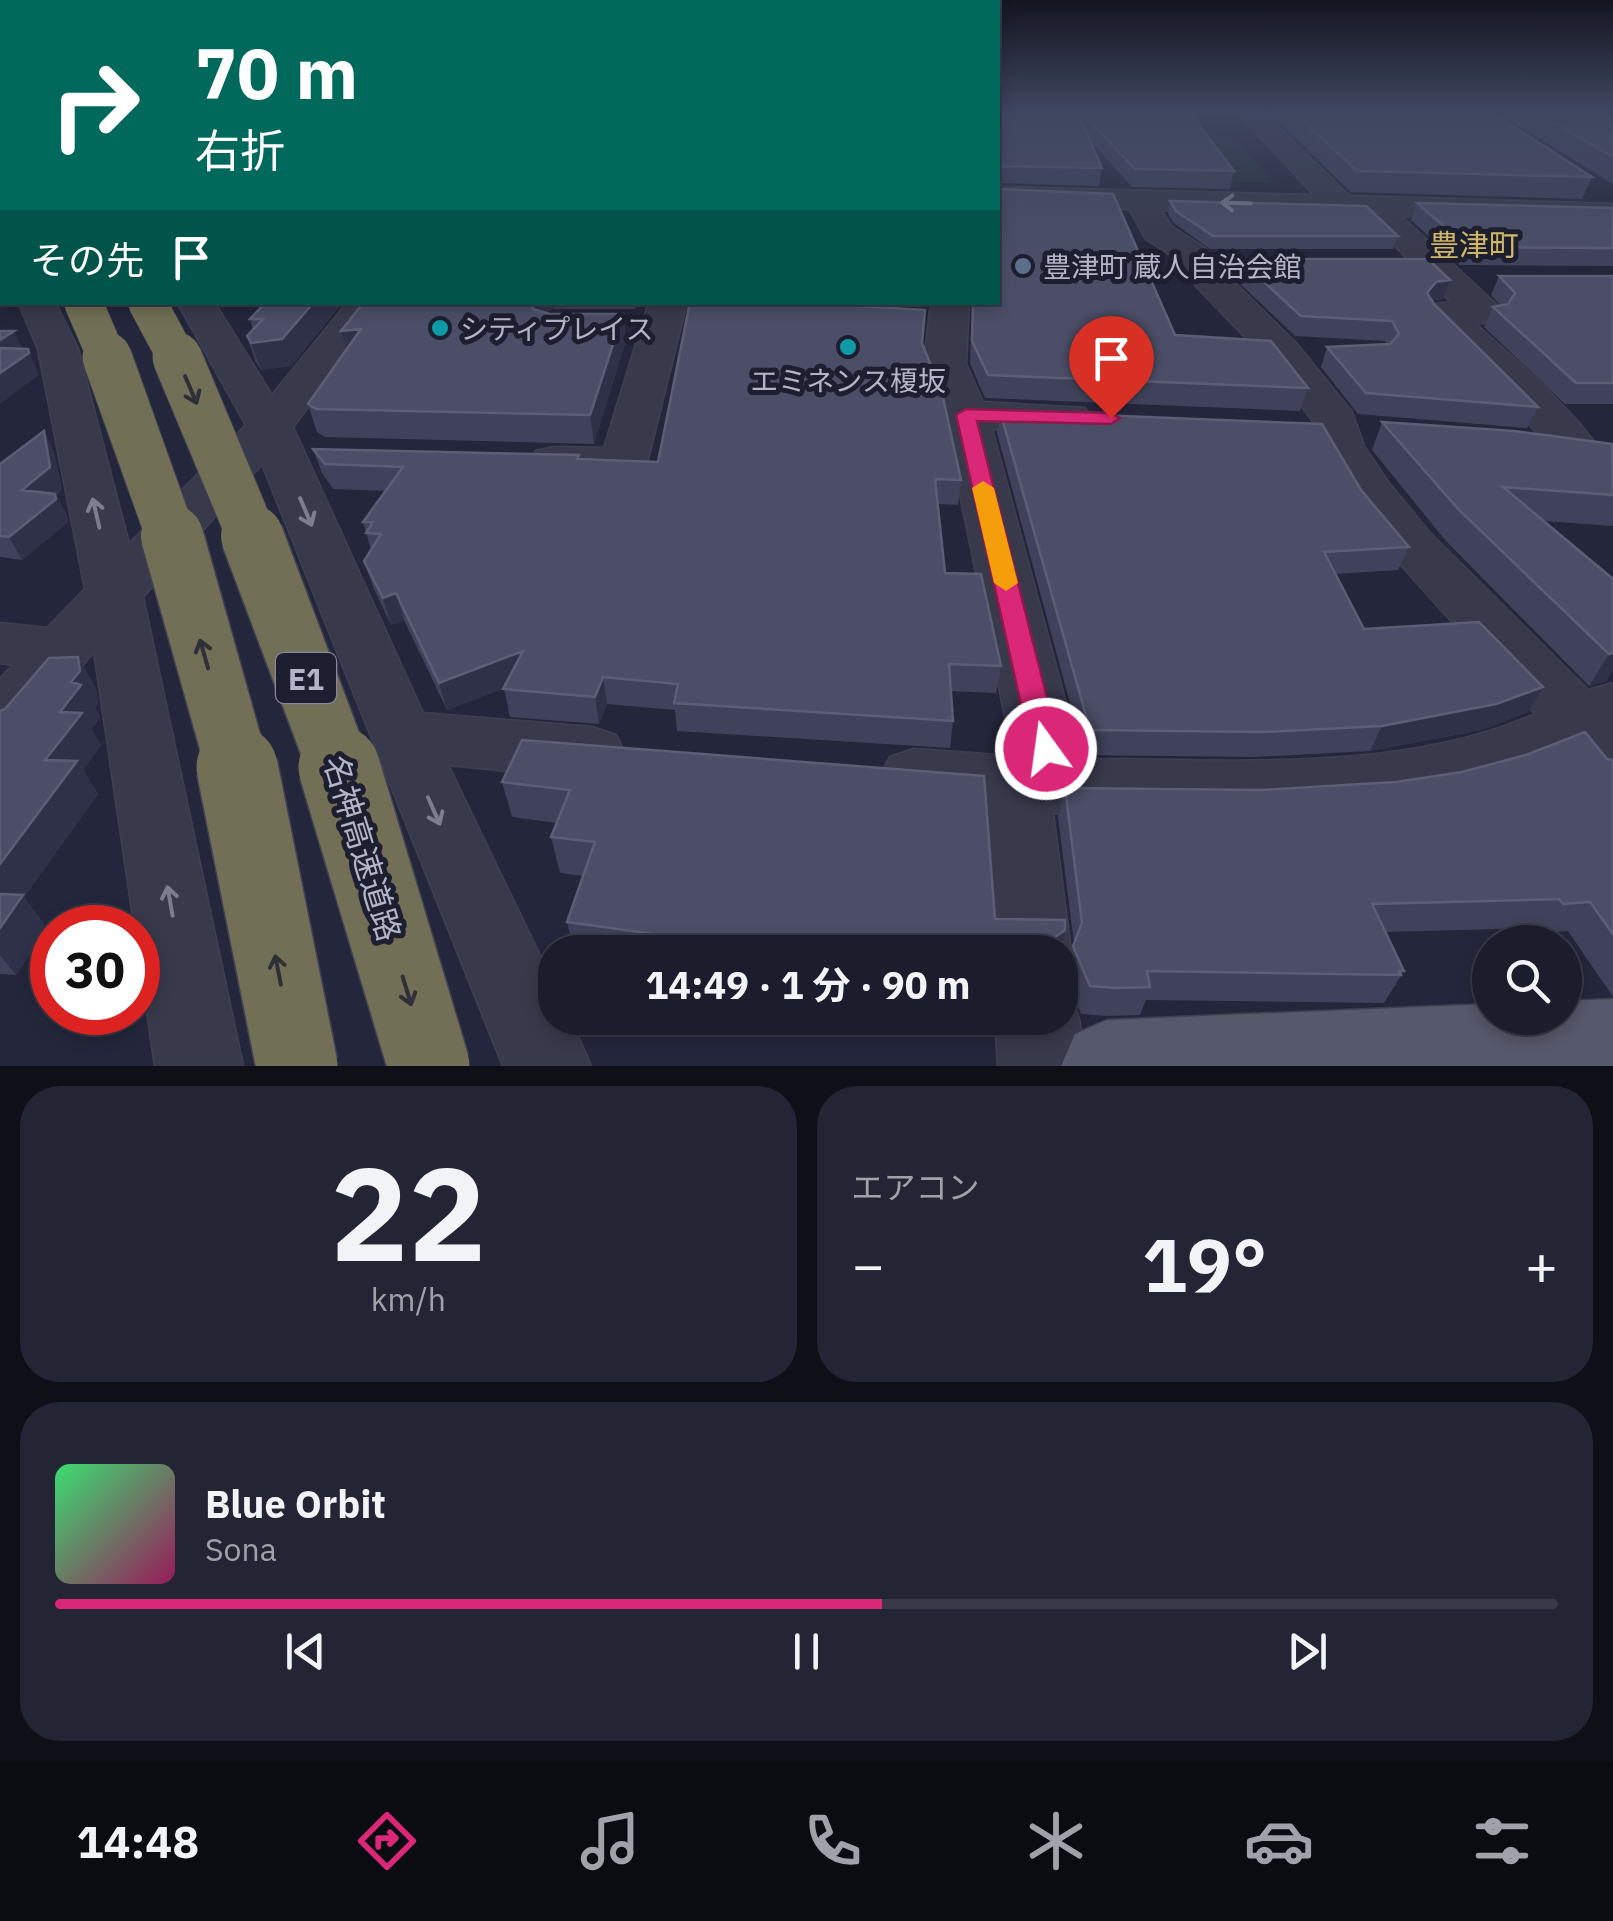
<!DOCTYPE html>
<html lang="ja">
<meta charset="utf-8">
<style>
body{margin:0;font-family:"IBM Plex Sans","Noto Sans JP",sans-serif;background:#242534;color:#f1f3f6;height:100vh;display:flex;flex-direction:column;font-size:38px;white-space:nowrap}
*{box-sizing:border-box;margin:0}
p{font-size:32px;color:#a0a1a9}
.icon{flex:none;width:55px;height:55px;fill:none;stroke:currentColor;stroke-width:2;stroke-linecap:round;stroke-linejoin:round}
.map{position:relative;height:1066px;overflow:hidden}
.drawer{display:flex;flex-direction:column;gap:20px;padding:20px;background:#0f0f18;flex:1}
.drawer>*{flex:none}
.top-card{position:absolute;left:0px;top:0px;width:1000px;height:305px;box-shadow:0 5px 15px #0003,0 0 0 2px #393a48;background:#00695c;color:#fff;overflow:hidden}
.fabs{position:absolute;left:1472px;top:925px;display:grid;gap:20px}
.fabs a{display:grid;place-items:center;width:110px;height:110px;border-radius:50%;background:#1b1c2c;box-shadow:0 5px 15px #0003,0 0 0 2px #393a48;font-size:50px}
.speed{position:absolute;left:30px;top:905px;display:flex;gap:20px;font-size:50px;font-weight:700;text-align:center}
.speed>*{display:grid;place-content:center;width:130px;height:130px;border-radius:50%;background:#1b1c2c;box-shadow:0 5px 15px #0003,0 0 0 2px #393a48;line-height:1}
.speed .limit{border:15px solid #d22;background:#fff;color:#111}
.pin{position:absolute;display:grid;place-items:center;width:85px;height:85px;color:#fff;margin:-102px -42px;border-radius:50% 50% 50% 0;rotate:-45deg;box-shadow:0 0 10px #0007}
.pin .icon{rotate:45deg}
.me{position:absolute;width:110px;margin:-55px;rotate:346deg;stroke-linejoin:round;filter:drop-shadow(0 0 8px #0008)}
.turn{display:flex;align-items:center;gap:35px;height:210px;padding:0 30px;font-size:45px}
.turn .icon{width:130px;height:130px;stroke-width:2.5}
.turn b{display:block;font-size:70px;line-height:85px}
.then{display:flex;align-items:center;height:95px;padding:0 30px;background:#0003;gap:20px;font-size:38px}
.big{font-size:75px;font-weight:700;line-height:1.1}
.drawer .tile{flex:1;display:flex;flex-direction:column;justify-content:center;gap:15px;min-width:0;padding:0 35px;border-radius:40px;background:#242534}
.drawer .dial{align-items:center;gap:0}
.dial b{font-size:130px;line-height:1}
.song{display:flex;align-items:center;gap:30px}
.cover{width:120px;height:120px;border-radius:15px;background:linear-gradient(135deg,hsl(140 70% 55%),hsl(330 70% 35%))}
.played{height:10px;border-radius:5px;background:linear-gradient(90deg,#db2777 55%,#393a48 55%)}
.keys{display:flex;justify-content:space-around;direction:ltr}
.heat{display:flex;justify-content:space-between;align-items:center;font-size:55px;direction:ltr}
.drawer .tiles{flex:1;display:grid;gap:20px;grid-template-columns:1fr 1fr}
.tile:last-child{grid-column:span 2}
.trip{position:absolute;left:538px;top:935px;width:540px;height:100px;border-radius:40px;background:#1b1c2c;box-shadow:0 5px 15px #0003,0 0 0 2px #393a48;font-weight:700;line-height:100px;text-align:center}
.tabs{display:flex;height:160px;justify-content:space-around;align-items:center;background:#0b0b12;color:#a0a1a9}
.tabs .icon{width:70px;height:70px}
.tabs .on{color:#db2777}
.tabs b{font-size:45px;color:#f1f3f6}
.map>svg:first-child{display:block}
.green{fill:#26323c}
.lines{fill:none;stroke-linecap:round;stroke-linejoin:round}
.minor-casing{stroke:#3e4051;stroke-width:3}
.major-casing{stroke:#3e4051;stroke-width:3}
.highway-casing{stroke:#404153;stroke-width:3}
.minor{fill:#38394b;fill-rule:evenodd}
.major{fill:#56586b;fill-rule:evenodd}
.highway{fill:#716f55;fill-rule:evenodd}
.highway-bridge-far3-casing{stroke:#404153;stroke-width:39;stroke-linecap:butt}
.highway-bridge-far2-casing{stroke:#404153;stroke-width:51;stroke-linecap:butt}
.highway-bridge-far1-casing{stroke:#404153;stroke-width:65;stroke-linecap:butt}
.highway-bridge-casing{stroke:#404153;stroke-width:84;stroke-linecap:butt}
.highway-bridge-far3{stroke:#716f55;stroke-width:38}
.highway-bridge-far2{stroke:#716f55;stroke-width:49}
.highway-bridge-far1{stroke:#716f55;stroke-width:62}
.highway-bridge{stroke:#716f55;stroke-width:81}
.wall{fill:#3f425a}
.shaded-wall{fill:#2f3149}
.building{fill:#4b4e66;stroke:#5c5e75;stroke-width:2.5}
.oneway{stroke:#7c7d8f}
.oneway2{stroke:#2e2f37}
.route{fill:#db2777;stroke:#8e194d;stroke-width:2.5}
.slow{fill:#f59e0b}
.service-dot{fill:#5c6f8a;stroke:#1d1f30;stroke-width:4}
.culture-dot{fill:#0f9aa8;stroke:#1d1f30;stroke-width:4}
.labels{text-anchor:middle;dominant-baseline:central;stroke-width:10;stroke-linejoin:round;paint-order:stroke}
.far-poi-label{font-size:28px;fill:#b3b4c7;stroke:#1d1f30;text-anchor:start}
.far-neighbourhood-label{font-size:30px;fill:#cfb666;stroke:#1d1f30}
.shield{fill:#1d1f30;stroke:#86879a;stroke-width:2.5}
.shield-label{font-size:30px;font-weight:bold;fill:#b3b4c7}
.street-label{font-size:32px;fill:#b3b4c7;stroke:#1d1f30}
</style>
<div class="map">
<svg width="1613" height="1066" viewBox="0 0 1613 1066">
<rect width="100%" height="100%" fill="#24263b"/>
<path class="green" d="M1139 134 1233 136 1275 183 1170 181Z"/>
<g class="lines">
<g class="minor-casing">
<path id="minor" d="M1236 111H1262L1349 196 1613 204V222L1401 216 1497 305 1503 313 1497 321 1476 324C1519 364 1567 403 1601 451L1594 461 1577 465 1560 461 1519 412 1429 321 1423 313 1429 305 1451 302 1364 215 1161 210 1171 226 1205 248 1222 270 1296 343 1352 412 1364 446 1388 482 1430 533 1588 690 1613 683V791L1589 784 1568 756C1412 831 1222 814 1053 813L1071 952 1060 976V952H991L982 808 914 803 890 795 880 776 890 757 914 749 1013 756 944 415 924 364 931 302H969L966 364 983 402 1085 408 1091 418 1085 428 1069 431 992 429 1081 759C1227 759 1400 774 1535 714L1392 555 1350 501 1318 446 1314 423 1268 361 1196 286 1181 262 1146 239 1129 209 998 205V187L1314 195Z
M0 161 2 162V179H0Z
M18 302H55L78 349 129 544 246 425 177 302H214L272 395 348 302H386L293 427 423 713 592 727 616 735 625 753 616 771 592 779 448 765 555 987V1018H570L591 1066H503L262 464 143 597 243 1066H155L94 651 23 739 0 746V679L13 665 0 663V623L47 628 85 589 38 349Z
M649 302H687L647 463 640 473 623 477 536 471 529 461 536 451 553 447 604 448Z
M1060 986 1067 989 1079 1018 1086 1066H998L995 1018H1060Z"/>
</g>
<g class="major-casing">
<path id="major" d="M1613 999V1066H1061L1075 1034 1107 1020 1490 1004V1018H1565V1001Z"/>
</g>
<g class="highway-casing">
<path id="highway" d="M0 140 2 141V162L0 161Z"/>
</g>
<use href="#minor" class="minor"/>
<use href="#major" class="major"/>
<use href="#highway" class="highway"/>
<g class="highway-bridge-far3-casing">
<path id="highway-bridge-far3" d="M83 302 108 360
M147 302 178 360"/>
</g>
<g class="highway-bridge-far2-casing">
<path id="highway-bridge-far2" d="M107 357 172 539
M177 357 253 539"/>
</g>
<g class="highway-bridge-far1-casing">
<path id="highway-bridge-far1" d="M172 536 238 770
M252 536 340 770"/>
</g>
<g class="highway-bridge-casing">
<path id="highway-bridge" d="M237 767 297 1066
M339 767 429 1066"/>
</g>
<use href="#highway-bridge-far3" class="highway-bridge-far3"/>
<use href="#highway-bridge-far2" class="highway-bridge-far2"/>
<use href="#highway-bridge-far1" class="highway-bridge-far1"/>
<use href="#highway-bridge" class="highway-bridge"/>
</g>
<path class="wall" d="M998 111H1189L1234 171 1230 189 1132 187 1090 140 1102 168 1099 186 998 183Z
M1268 111H1490L1592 177 1582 199 1351 192Z
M1495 111H1613V184Z
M1170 201 1398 236 1393 249H1210L1174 223 1168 214Z
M1417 203 1613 208V266L1460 265 1411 220Z
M0 227 2 229V255L0 256Z
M1239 259 1450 280 1443 299 1432 301 1538 407 1527 428 1358 414 1321 367 1327 347 1387 344 1385 341 1295 336 1234 278Z
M1499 276H1613V404H1565L1484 327 1493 307 1500 305 1491 295Z
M259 302H343L291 366 261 370 256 362 247 336 253 329 250 319 261 308Z
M364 302H637L635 309H555L544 312 550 314H623L626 340 594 444 325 437 317 432 308 404 347 349 341 331Z
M972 302H998L1175 335 1308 388 1300 411 985 398 970 363Z
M923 344 961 480 958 505 938 504 945 573 1001 666 996 693 951 691 953 721 950 748 677 731 675 710 607 704 599 724 510 717 504 688 447 710 404 620 391 625 373 587 364 561 371 550 363 522 386 491 333 489 322 473 313 449 579 455 580 460 658 462Z
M1000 411 1361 490 1409 547 1398 570 1336 574 1364 629 1528 712 1482 730 1370 751 1253 757 1084 755 997 433Z
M1382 422 1613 444V526L1544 521 1613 579V670L1606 681 1589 686 1445 540 1372 450Z
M44 431 54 453 62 489 56 495 67 516 68 522 22 560 0 557V464Z
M78 657 96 689 98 703 95 708 100 717 91 729 101 745 83 770 98 794 24 897 47 928 16 975 0 974V711L5 709Z
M522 740 995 919 1065 930 1060 952H574L567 922 584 876 560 873 551 837 557 823 512 817 502 782Z
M1607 759 1613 760V997L1568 931 1542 933 1538 928 1385 932 1404 971 1384 1003 1146 1000 1140 1015 1107 1016 1081 1014 1065 974 1074 943 1058 817 1065 788 1261 790 1396 782Z"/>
<path class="shaded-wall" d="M2 114V128L0 129V115Z
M1450 280 1443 299 1428 301 1427 293 1436 282Z
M314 302H343L291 366 261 370 251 343Z
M529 302H554L555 309 540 313 533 323Z
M623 314 626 340 594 444 590 415Z
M361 329 349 358 341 331Z
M14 331 24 352 0 369V340Z
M28 349 39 375 0 404V373Z
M44 431 54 453 62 489 56 494 67 516 68 522 22 560 9 537 22 490Z
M396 593 404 620 391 625 383 598Z
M523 651 529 678 447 710 439 683Z
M1613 653V670L1606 681 1589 686 1609 654Z
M78 657 96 689 98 703 95 708 100 717 91 729 101 745 83 770 98 794 24 897 47 928 16 975 0 955V864L45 760Z
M603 677 607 704 599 724 595 697Z
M1543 687 1528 712 1482 730 1370 751 1382 726Z
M1065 930 1060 952H1034Z"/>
<path class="building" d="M998 111H1077L1102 168 1000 166 998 168Z
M1080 111H1189L1234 171 1135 169Z
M1292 111H1490L1592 177 1357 171Z
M1533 111H1613V157Z
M998 189 1113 194 1175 335 1271 341 1308 388 988 375 972 341 973 302H998Z
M1170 201 1366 206 1398 236H1213L1176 211Z
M1417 203 1613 208V248L1468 247Z
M1239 259H1428L1450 280 1436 282 1427 293 1434 304 1538 407 1366 393 1327 347 1390 344 1399 334 1392 321 1301 316Z
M1499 276H1613V383H1576L1493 307 1508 304 1515 293Z
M266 302H314L282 339 251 343 247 336 263 319H250Z
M364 302H531L533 309 550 314H623L590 415 316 409 308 404 361 329 341 331Z
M690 302H829L839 305 925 310 922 343 942 393 961 480 935 479 945 573 981 574 1001 666 949 664 953 721 674 703 678 684 603 677 595 697 503 689 523 651 439 683 396 593 383 598 364 561 381 534 366 533 373 522H363L403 467 325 464 313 449 579 455 577 459 658 462Z
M0 331H14L0 340Z
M0 348 28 349 29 353 0 373Z
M1000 411 1322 424 1361 490 1409 547 1324 552 1364 629 1479 622 1543 687 1496 704 1382 726 1263 732 1090 730Z
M1382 422 1514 431 1612 444 1613 495 1503 487 1613 579V653L1609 654 1459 510Z
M44 431 50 467 22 490 55 494 56 499 9 537 0 536V464Z
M78 657 80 671 71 682 81 685 60 712 82 713 45 760 77 761 0 864V711L5 709 49 658Z
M1585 732 1607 759 1613 760V934L1590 902 1563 904 1559 899 1372 904 1404 971H1399L1401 975 1147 971 1150 987 1116 988 1090 986 1073 946 1082 923 1065 788 1261 790 1396 782 1462 772 1526 755Z
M522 740 984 776 995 919 1065 920V930L1034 952H695L697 940 567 922 595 842 551 837 570 790 502 782Z
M0 894 23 895 0 928Z"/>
<defs><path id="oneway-shaft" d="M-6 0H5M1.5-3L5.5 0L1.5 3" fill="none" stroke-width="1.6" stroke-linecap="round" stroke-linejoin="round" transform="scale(2.5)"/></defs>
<g class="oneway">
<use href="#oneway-shaft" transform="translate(1236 203) rotate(-178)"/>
<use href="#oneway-shaft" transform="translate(306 512) rotate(67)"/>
<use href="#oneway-shaft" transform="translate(96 513) rotate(-103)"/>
<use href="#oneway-shaft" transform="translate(434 811) rotate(66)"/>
<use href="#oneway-shaft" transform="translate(170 901) rotate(-100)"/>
</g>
<g class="oneway2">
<use href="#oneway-shaft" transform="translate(191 390) rotate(67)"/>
<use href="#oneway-shaft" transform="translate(204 654) rotate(-106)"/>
<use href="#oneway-shaft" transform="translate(278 970) rotate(-101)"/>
<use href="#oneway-shaft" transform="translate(407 991) rotate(73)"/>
</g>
<linearGradient id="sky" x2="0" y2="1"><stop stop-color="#141520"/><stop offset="0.43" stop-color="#3f4760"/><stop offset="1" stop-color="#3f4760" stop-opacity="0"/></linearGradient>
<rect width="1613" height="260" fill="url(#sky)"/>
<path class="route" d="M966 409 1111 413 1120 418 1111 424 977 421 1060 749 1056 757 1046 760 1035 757 1031 749 956 415Z"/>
<path class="slow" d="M983 481 994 488 1018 583 1006 591 994 583 972 488Z"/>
<circle class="service-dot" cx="1023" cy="266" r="10"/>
<g class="culture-dot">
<circle cx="440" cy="328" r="10"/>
<circle cx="848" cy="347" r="10"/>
</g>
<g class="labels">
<g class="far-poi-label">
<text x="1043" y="266">豊津町 蔵人自治会館</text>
<text x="460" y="328">シティプレイス</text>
<text x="848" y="380" text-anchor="middle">エミネンス榎坂</text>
</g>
<g class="far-neighbourhood-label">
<text x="1474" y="244">豊津町</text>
</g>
<rect class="shield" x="276" y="653" width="60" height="50" rx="8"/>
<g class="shield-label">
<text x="306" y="678">E1</text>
</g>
<g class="street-label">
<text transform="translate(363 848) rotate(73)">名神高速道路</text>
</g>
</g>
</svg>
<div class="fabs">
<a><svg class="icon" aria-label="search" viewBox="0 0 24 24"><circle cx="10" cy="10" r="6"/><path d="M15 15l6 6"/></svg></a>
</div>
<div class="speed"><div class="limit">30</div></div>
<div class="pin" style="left:1111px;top:418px;background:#d93025"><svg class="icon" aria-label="arrive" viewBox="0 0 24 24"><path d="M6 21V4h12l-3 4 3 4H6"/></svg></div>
<svg class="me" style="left:1046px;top:749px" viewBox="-20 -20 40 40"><circle r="17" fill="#db2777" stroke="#fff" stroke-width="3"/><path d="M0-11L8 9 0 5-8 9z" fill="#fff"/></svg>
<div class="trip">14:49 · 1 分 · 90 m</div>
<div class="top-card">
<div class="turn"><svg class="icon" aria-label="right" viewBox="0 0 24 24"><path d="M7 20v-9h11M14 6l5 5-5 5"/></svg><div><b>70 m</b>右折</div></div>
<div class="then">その先<svg class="icon" aria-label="arrive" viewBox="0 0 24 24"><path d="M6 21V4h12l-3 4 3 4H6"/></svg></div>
</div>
</div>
<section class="drawer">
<div class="tiles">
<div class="tile dial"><b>22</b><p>km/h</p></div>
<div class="tile"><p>エアコン</p>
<div class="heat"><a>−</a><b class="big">19°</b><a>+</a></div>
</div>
<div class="tile">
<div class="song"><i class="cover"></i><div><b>Blue Orbit</b><p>Sona</p></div></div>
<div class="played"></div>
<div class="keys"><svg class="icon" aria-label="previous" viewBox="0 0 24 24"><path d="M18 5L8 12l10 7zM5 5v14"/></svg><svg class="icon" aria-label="pause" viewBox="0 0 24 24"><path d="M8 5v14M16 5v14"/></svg><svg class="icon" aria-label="next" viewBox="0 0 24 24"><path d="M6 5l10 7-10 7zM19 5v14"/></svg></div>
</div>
</div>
</section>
<nav class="tabs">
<b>14:48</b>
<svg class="icon on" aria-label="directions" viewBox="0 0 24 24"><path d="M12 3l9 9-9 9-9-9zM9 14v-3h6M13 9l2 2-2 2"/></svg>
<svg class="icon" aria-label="music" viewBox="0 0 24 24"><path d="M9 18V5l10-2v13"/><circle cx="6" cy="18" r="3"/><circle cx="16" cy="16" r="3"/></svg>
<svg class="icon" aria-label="phone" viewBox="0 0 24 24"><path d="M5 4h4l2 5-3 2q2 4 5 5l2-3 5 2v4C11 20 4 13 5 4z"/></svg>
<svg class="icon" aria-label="climate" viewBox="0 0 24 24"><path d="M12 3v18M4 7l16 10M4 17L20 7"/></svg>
<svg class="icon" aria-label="car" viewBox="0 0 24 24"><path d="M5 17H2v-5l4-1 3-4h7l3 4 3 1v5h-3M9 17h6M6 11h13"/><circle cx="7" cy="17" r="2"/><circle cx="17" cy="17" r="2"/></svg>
<svg class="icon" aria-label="filters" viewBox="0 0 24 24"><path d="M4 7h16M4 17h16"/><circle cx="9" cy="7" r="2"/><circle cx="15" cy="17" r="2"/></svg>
</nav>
